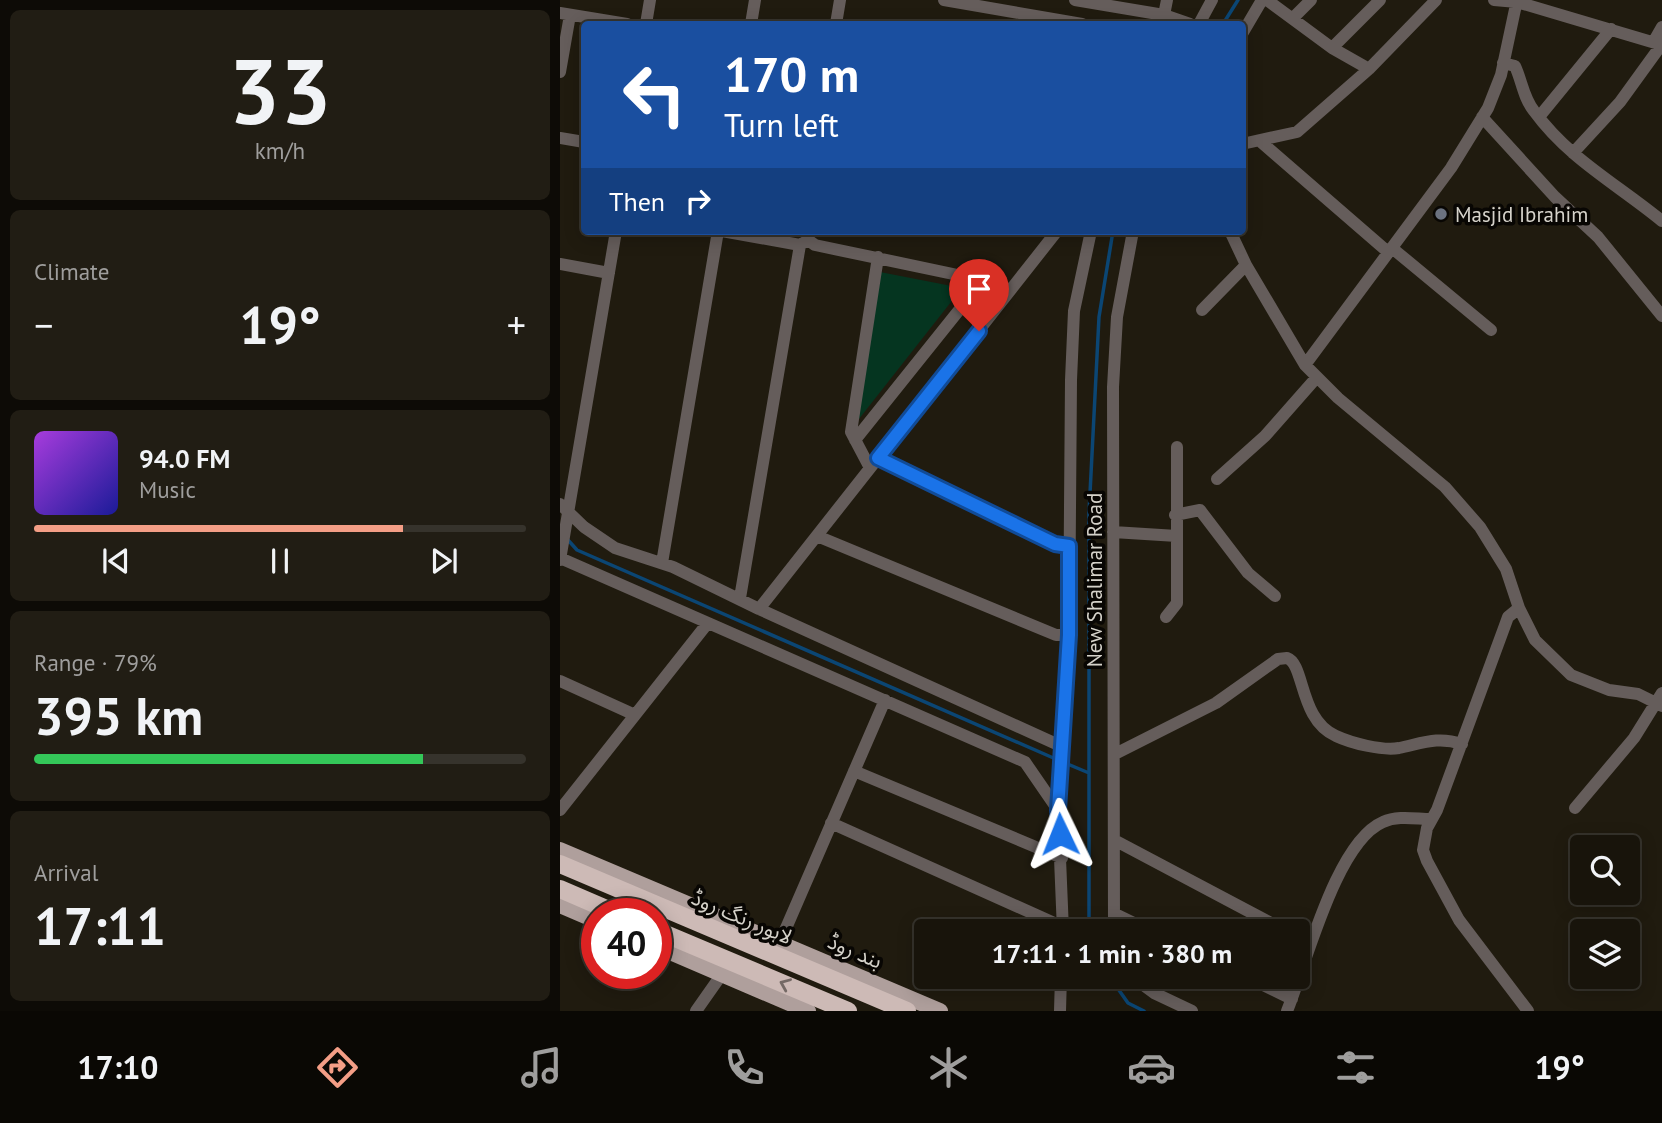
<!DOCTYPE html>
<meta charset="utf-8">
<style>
body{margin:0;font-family:"PT Sans","Noto Sans Arabic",sans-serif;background:#211d14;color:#f1f3f6;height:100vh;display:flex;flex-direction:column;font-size:26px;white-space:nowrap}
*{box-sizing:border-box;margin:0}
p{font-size:23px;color:#9f9e9d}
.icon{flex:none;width:38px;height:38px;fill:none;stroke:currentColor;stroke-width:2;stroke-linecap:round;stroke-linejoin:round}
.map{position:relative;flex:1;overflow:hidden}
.panel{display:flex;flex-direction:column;gap:10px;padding:10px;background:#0d0b06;width:560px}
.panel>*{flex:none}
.top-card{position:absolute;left:21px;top:21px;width:665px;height:214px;border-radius:7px;box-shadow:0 4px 18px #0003,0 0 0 2px #36332c;background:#1a4fa0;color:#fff;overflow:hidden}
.buttons{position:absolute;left:1010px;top:835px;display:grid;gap:14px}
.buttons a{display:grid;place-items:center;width:70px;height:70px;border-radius:7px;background:#18140b;box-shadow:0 4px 18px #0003,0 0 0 2px #36332c;font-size:35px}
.speed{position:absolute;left:21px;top:898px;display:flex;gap:14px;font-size:35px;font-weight:700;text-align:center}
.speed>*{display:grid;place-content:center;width:91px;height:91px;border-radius:50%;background:#18140b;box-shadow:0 4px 18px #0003,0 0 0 2px #36332c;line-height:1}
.speed .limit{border:10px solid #d22;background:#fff;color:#111}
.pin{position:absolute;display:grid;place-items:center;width:60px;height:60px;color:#fff;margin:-72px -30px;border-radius:50% 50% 50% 0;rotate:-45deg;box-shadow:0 0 7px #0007}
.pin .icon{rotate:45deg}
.me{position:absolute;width:77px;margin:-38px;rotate:358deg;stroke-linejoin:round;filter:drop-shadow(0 0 5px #0008)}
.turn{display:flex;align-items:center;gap:24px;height:147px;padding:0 28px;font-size:32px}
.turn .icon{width:91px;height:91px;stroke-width:2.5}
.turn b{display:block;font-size:49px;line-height:60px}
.then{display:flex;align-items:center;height:66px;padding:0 28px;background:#0003;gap:14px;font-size:26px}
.big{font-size:52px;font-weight:700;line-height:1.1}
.panel .card{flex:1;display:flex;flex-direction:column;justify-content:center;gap:10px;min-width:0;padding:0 24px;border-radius:10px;background:#211d14}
.panel .dial{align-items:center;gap:0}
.dial b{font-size:91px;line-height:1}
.song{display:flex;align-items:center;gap:21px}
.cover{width:84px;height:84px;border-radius:10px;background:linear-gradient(135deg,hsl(280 70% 55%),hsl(240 70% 35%))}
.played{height:7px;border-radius:4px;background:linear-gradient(90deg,#f49e86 75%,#36332c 75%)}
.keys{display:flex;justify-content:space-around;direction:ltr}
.heat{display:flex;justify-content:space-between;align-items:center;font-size:38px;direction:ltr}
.charge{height:10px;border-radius:5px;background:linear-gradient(90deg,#34c759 79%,#36332c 0)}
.trip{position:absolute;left:354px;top:919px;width:396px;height:70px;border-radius:7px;background:#18140b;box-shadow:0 4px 18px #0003,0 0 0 2px #36332c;font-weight:700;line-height:70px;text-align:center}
.dock{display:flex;height:112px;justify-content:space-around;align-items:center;background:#0a0804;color:#9f9e9d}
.dock .icon{width:49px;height:49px}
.dock .on{color:#f49e86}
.dock b{font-size:32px;color:#f1f3f6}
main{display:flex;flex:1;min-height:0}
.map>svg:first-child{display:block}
.green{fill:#053520}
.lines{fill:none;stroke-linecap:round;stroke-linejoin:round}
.stream{stroke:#0b4674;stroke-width:3.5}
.minor{stroke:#655d5b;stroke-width:12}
.major{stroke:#af9f9c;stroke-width:16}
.highway{stroke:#cdbab6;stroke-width:18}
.oneway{stroke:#746965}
.route-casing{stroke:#114b97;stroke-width:18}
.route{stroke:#1a73e8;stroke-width:12}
.worship-dot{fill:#6b7280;stroke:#080603;stroke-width:2.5}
.labels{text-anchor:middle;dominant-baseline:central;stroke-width:7;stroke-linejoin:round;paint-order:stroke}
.poi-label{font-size:21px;fill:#d5d2ca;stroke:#080603;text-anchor:start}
.street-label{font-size:21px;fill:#d5d2ca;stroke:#080603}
</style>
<main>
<section class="panel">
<div class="card dial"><b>33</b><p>km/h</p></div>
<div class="card"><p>Climate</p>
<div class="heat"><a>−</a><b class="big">19°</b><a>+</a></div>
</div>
<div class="card">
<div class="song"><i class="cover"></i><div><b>94.0 FM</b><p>Music</p></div></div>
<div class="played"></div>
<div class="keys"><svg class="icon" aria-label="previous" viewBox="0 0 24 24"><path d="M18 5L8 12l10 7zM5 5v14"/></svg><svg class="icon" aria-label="pause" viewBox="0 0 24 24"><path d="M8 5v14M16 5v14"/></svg><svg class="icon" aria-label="next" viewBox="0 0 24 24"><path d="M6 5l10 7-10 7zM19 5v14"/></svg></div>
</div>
<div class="card"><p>Range · 79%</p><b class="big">395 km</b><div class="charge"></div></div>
<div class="card"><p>Arrival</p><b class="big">17:11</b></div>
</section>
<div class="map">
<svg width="1102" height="1011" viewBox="0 0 1102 1011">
<rect width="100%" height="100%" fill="#201b0f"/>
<path class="green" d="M320 272 402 288 295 424Z"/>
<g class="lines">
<path class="stream" d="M663 24 678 0
M8 540 17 550 498 760
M505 763 529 773
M529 931V513L539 317 553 231
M549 976 568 1003 584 1011"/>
<path class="minor" d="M384 0 522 24
M515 0 604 15 630 24
M707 0 772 48 809 69
M934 0 957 2 1102 45
M0 13 67 24
M604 15 607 0
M733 18 751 0
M86 24 90 0
M191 24 195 0
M276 24 280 0
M639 24 652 0
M682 34 702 0
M1094 41 1102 27
M772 48 820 0
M943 63 955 66C962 81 963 97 974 111 1009 159 1057 184 1102 221
M0 72 10 15
M922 117 995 197 1038 237 1102 316
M979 117 1051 29
M0 138 24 142
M701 142 828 252
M682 144 737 132 809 69 876 0
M1013 153 1060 102 1102 44
M162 231 240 245 248 240 255 245 412 278 419 331
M670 231 686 265 745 365 778 398 885 487 920 527 946 569 959 608 975 640 1011 675 1049 690 1078 694 1102 706
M832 248 931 330
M0 264 49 273
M642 310 686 265
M745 365 891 168 928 108 941 75 957 0
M295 440 416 289
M318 458 495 544 509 546
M310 468 291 432 318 257
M657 479 705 436 757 377
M0 504 24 527 55 548 113 567 199 609 503 747
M615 515 640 510 688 573 715 596
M553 532 617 536
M257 536 496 635H509
M0 558 465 762 498 810
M0 560 56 231
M102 563 158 231
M180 598 240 245
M959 608 948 617 944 628 877 810 867 828 863 850 867 861 899 920 968 1011
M199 609 497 231
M606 617 617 603V447
M0 681 75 715
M555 754 656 703 718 659 727 658C745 664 739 720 776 736 791 743 822 751 839 748 863 743 878 736 902 744
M294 771 502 858
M1015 808 1074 738 1102 693
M0 810 147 624
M271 823 503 927
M556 841 726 931
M555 914 590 931
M503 931 498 810 509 635 511 380 514 311 531 231
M554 931 553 387 557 317 573 231
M737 936 751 943
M220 942 325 700
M571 976 594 993 632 1011
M685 976 732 999
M136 1011 162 974
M500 1011 501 976
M727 1011C746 965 776 842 823 822 838 815 856 819 871 819"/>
<path class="major" d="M0 850 380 1011
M0 905 37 921
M96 946 248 1011"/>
<path class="highway" d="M0 864 347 1011
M0 889 58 914
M96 930 288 1011"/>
</g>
<defs><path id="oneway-chevron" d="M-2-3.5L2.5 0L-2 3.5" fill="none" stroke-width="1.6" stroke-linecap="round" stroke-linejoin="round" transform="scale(1.75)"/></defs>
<use class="oneway" href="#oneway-chevron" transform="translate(225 984) rotate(-157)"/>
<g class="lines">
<g class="route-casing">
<path id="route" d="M419 331 318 458 495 544 509 546V635L498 810 500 834"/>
</g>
<use href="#route" class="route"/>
</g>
<circle class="worship-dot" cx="881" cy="214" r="7"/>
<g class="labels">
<g class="poi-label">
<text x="895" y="214">Masjid Ibrahim</text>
</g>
<g class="street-label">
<text transform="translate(534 580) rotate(-90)">New Shalimar Road</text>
<text transform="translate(182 917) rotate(23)">لاہور رنگ روڈ</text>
<text transform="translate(295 951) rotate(23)">بند روڈ</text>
</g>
</g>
</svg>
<div class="buttons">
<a><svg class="icon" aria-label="search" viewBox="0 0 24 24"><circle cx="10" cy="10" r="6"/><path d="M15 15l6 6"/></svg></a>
<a><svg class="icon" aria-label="layers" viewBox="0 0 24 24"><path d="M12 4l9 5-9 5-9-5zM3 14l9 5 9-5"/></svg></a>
</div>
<div class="speed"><div class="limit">40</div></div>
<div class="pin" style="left:419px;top:331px;background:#d93025"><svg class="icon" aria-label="arrive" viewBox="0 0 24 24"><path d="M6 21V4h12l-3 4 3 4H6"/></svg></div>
<svg class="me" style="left:500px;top:834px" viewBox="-20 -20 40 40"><path d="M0-17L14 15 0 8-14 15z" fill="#1a73e8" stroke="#fff" stroke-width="4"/></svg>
<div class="trip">17:11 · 1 min · 380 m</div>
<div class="top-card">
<div class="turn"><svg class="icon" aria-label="left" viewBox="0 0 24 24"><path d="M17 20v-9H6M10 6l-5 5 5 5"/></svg><div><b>170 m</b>Turn left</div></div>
<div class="then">Then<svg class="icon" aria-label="right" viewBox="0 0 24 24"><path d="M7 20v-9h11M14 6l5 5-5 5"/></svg></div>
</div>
</div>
</main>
<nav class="dock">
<b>17:10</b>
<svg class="icon on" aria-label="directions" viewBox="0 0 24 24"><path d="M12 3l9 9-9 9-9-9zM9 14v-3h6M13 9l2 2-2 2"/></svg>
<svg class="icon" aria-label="music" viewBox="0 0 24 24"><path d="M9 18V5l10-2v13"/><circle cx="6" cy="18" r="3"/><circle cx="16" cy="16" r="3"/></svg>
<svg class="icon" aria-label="phone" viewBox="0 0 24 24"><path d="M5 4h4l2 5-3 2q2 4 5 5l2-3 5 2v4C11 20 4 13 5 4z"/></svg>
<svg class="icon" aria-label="climate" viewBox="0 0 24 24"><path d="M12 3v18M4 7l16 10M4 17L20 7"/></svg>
<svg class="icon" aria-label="car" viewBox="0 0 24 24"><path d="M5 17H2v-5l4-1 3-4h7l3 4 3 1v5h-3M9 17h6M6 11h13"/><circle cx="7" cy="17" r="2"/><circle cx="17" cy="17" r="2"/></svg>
<svg class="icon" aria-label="filters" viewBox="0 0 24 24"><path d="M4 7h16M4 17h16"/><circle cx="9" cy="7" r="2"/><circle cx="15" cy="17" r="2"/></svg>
<b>19°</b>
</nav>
